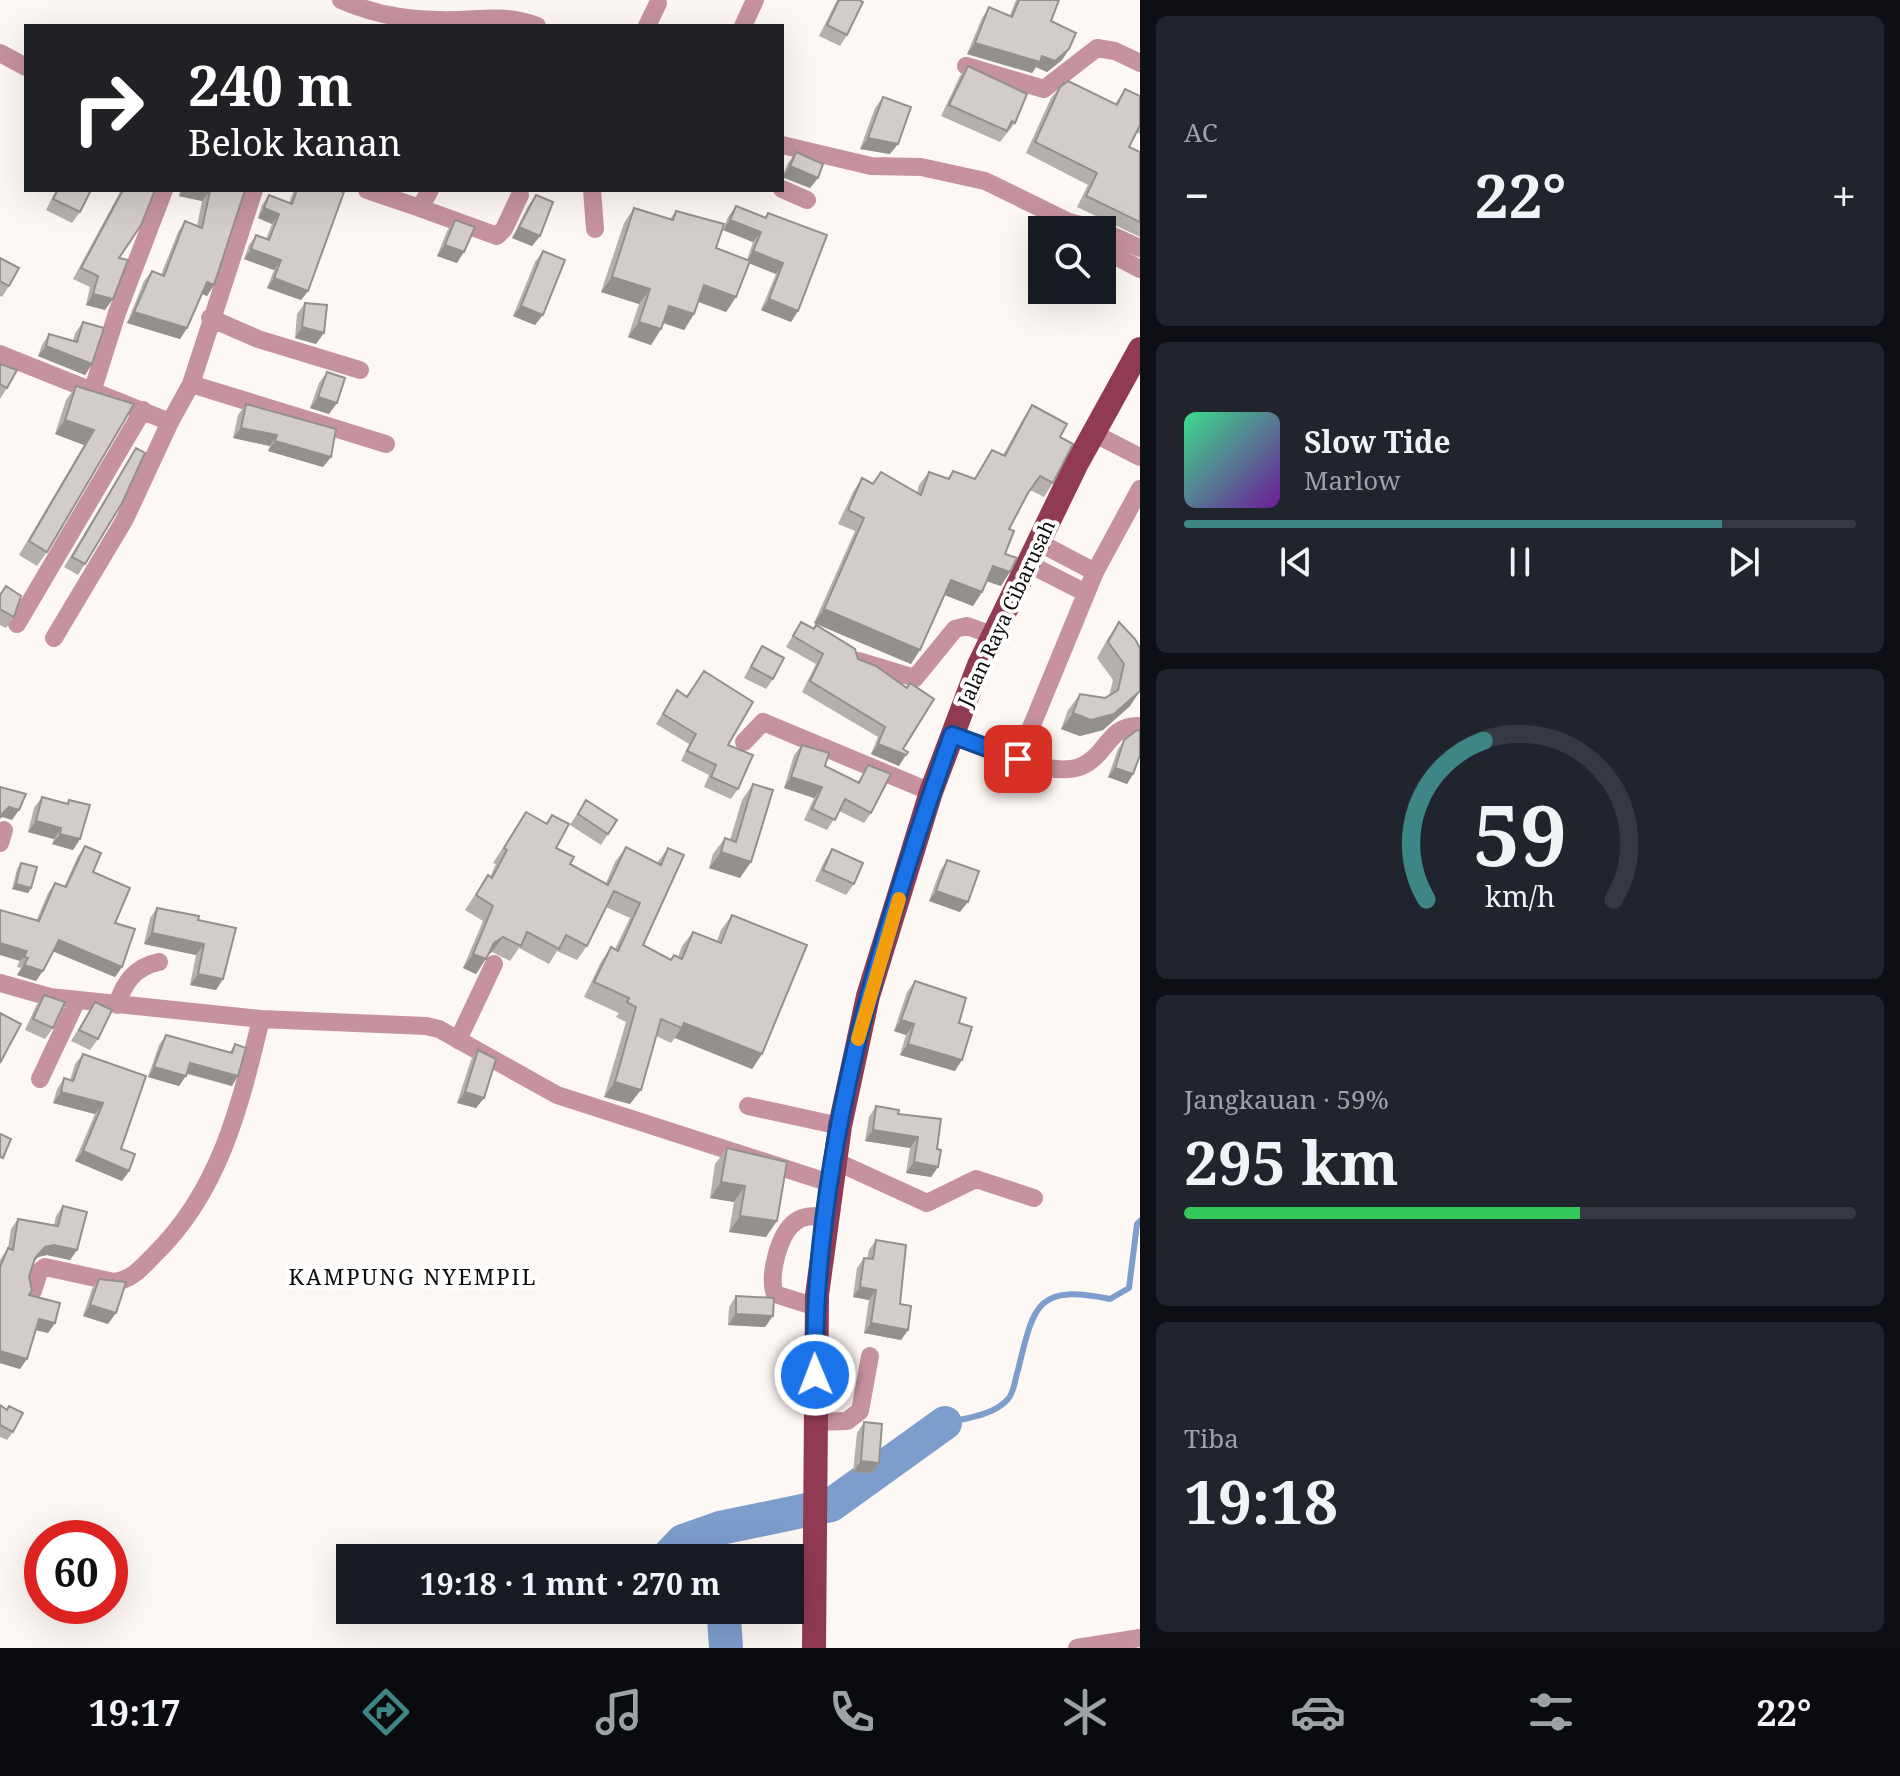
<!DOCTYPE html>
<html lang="id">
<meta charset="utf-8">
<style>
body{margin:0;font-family:"Noto Serif",serif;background:#20242c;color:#f1f3f6;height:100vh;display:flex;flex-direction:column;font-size:30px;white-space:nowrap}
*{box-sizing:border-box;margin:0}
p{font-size:26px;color:#9ea1a6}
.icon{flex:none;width:44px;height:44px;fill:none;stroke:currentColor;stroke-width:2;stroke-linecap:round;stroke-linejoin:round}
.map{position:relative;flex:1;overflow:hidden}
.details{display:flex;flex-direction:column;gap:16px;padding:16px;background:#0d0f14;width:760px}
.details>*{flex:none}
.top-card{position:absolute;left:24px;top:24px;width:760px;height:168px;border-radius:0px;box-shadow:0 8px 32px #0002;background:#202124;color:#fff;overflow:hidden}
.controls{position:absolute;left:1028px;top:216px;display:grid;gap:16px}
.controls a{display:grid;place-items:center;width:88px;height:88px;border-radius:0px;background:#171b24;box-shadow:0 8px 32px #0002;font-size:40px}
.speed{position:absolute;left:24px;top:1520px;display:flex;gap:16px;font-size:40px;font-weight:700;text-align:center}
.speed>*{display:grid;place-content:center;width:104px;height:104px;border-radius:50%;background:#171b24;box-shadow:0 8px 32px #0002;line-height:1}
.speed .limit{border:12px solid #d22;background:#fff;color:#111}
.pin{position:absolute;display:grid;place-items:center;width:68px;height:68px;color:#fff;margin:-34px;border-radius:16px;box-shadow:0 4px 12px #0006}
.me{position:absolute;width:88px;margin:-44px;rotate:359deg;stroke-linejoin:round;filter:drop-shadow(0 0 6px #0008)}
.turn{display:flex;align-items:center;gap:28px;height:168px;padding:0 32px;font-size:36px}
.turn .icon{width:104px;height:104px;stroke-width:2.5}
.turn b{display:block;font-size:56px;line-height:68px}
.big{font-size:60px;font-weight:700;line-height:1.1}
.details .widget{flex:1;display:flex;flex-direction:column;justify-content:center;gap:12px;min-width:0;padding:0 28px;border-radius:12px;background:#20242c}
.details .dial{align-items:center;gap:0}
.dial svg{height:208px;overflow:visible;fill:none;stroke:#363941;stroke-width:7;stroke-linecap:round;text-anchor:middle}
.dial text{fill:#f1f3f6;stroke:none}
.song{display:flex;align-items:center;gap:24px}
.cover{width:96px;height:96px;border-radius:12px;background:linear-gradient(135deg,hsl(150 70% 55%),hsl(280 70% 35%))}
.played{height:8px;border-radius:4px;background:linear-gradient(90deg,#3e8685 80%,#363941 80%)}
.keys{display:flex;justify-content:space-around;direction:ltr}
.heat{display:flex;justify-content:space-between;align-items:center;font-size:44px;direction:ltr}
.charge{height:12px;border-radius:6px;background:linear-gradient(90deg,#34c759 59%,#363941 0)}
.trip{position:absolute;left:336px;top:1544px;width:468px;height:80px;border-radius:0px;background:#171b24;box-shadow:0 8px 32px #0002;font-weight:700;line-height:80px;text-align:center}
.tab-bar{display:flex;height:128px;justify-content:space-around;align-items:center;background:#090b0e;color:#9ea1a6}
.tab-bar .icon{width:56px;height:56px}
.tab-bar .selected{color:#3e8685}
.tab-bar b{font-size:36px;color:#f1f3f6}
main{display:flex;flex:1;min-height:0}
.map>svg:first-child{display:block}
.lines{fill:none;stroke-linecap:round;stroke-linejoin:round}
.stream{stroke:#7d9dcc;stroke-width:6}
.river{stroke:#7d9dcc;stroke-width:34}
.minor{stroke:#c5929e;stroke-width:18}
.major{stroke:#903a54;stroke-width:24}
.wall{fill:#b5b0ae}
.shaded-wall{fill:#94908d}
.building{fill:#d3cdca;stroke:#94908d;stroke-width:2}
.route-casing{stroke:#114b97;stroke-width:20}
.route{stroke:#1a73e8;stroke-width:14}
.slow{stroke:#f59e0b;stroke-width:14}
.labels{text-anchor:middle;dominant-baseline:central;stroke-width:8;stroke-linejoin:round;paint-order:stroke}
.street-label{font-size:20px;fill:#0d0b0a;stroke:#fff}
.neighbourhood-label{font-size:22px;letter-spacing:2px;fill:#0d0b0a;stroke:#fff}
</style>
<main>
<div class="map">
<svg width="1140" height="1648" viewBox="0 0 1140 1648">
<rect width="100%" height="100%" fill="#fef8f4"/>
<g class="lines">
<path class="stream" d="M945 1423C966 1418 993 1416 1008 1399 1014 1393 1015 1379 1018 1370 1034 1304 1037 1284 1110 1299L1129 1288 1137 1224 1140 1221"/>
<path class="river" d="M667 1558 683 1541 720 1528 831 1505 945 1423
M720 1610 724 1618 726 1648"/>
<path class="minor" d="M341 0C380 17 415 21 457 20 486 19 508 15 537 26
M647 26 658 3
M743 26 755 0
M0 53 26 67
M966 66 1044 89 1097 48 1115 51 1140 63
M782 145 871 166 921 167 985 181 1069 222 1100 230
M782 189 807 200
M367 190 420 208 430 190
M592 190 595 229
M420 208 497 236 504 229 520 195
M1102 231 1140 248
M1102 249 1140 269
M210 318 258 339 360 370
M0 354 170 422 191 384 254 190
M191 384 386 444
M92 392 117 313 164 190
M1093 433 1140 457
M1038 542 1095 572
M1027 563 1086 593
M17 624 143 410
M54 638 125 519 170 422
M859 661 915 678 955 629 967 626 992 635
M952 735C983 747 1050 780 1082 766 1107 755 1109 724 1140 726
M744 742 763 722 931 792
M1018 759 1095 572 1140 489
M0 843 4 830
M0 983 50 997 261 1019 426 1026 439 1029 557 1095 830 1183
M117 1005C124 982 135 967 159 962
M458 1040 494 964
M40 1079 77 1000
M748 1106 840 1126
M835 1161 927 1203 976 1179 1034 1198
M33 1291 39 1272 45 1267 114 1282C132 1280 142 1267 154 1255 220 1191 240 1106 261 1019
M816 1307 775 1294C768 1276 779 1234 795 1222 804 1215 815 1216 826 1216
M814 1422 847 1421 860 1411 870 1356
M1077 1648 1140 1638"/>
<path class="major" d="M814 1648 817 1295 840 1126 868 996 931 792 979 665 1076 465 1140 349"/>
</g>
<path class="wall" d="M837 0H859L847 35 840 46 819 36Z
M1016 0H1059L1051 21 1069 49 1062 60 1047 72 1036 67 1032 73 967 54 982 18 989 7 1010 15Z
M968 66 1015 123 1000 142 941 116 960 76Z
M1060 87 1115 104 1125 89 1140 96V134L1136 132 1129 147 1140 152V237L1077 207 1088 185 1026 153 1051 98Z
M883 97 890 154 860 149 875 108Z
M796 152 818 178 810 188 782 177 788 163Z
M56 190H91L80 212 72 223 46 210Z
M121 190H155L119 258 105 310 86 305 90 287 73 279Z
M180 190H245L214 285 207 296 202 294 187 328 180 339 127 323 144 281 152 271 161 275 178 232 185 221 197 226 202 201 179 196Z
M294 190H336L308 291 301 300 267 288 274 270 244 259 249 245 256 235 266 239 272 224 258 218 262 205 269 195 289 203Z
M536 195 540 236 532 246 512 238 528 206Z
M736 206 765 218 768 213 798 311 791 322 761 310 776 274 749 263 736 297 726 312 698 302 694 314 684 330 663 323 661 329 651 345 628 337 639 304 601 292 624 223 634 208 670 219 676 211 716 248 747 260 753 242 723 230 728 217Z
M455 220 457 263 437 256 447 231Z
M543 251 535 325 513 316 535 262Z
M0 258 9 286 2 297 0 296Z
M305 303 316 344 295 338 297 314Z
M83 322 92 364 85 375 38 356 42 345 49 334 73 341 75 333Z
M0 364 7 388 0 399Z
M327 372 329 414 310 408 319 383Z
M76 386 134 404 47 552 37 566 19 555 84 445 55 434 66 400Z
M246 404 331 457 323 467 268 451 270 446 233 438 238 415Z
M1032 405 1060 437 1053 483 1044 497 1030 490 1009 529 1001 586 987 581 982 592 973 606 945 595 911 664 814 623 855 531 838 524 853 492 862 478 873 483 881 472 917 493 919 485 929 472 948 478 953 471 974 479 992 450 1003 455 1023 419Z
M136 448 85 564 78 575 64 567Z
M0 594 14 617 6 628 0 625Z
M801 622 813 629 816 625 858 659 903 749 899 766 871 754 878 737 802 692 816 664 786 647Z
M1119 622 1130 706 1103 730 1080 736 1061 729 1068 710 1080 694 1105 698 1109 696 1113 680 1097 658 1108 638Z
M762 646 773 679 766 689 744 678 755 657Z
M677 690 728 745 738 789 731 799 704 787 709 775 681 761 689 744 656 724Z
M1124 740 1133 774 1127 784 1108 777 1118 749Z
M802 745 825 766 858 782 868 765 871 813 864 823 839 811 827 830 804 820 814 798 784 788 794 755Z
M753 784 740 878 709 868 713 854 725 838 730 840 742 800Z
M42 797 66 804 69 800 80 839 73 850 52 844 54 839 28 832 34 808Z
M586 800 617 820 601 845 570 825Z
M526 812 546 823 552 815 556 848 570 864 606 883 615 862 626 847 657 863 668 848 643 945 670 960 674 955 678 957 682 946 693 932 717 941 721 930 732 915 762 1054 752 1069 675 1038 671 1043 656 1036 630 1104 604 1097 626 1022 616 1017 619 1013 584 997 601 962 611 947 615 949 630 918 606 907 587 946 577 960 557 951 549 964 519 948 510 961 492 952 488 955 476 974 463 968 483 921 465 910 488 875 490 877 496 864 493 863Z
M85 846 93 872 115 923 122 967 115 977 53 951 36 981 17 975 21 968 17 967 48 893 55 883 64 887 78 856Z
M832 849 854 884 846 895 815 881 825 860Z
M947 860 960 912 929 901 940 871Z
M21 863 31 888 28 893 12 889 17 869Z
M157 908 198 920 223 979 216 990 190 985 196 955 144 944 150 918Z
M915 981 959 1023 955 1071 900 1055 906 1035 894 1031 907 992Z
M44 995 53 1028 45 1039 25 1030 36 1006Z
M95 1002 98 1039 90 1050 71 1041Z
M166 1035 230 1052 235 1044 232 1086 187 1074 179 1086 148 1077 159 1045Z
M478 1050 484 1098 476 1108 457 1103 471 1060Z
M83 1054 129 1171 122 1181 75 1161 95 1114 53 1103 57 1089 64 1078 70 1080 75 1064Z
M876 1106 898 1114 937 1149 938 1167 931 1177 906 1173 910 1148 865 1141 869 1117Z
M727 1148 787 1162 766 1237 729 1232 734 1202 710 1198 715 1164Z
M63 1206 77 1250 70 1260 47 1255 38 1257 34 1262 29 1277V1295L55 1323 48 1333 35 1330 20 1369 0 1363V1260L8 1248 11 1229 18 1219 54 1225 56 1216Z
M876 1240 900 1304 908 1330 901 1340 864 1333 869 1300 853 1297 857 1268 864 1258 867 1259 869 1250Z
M99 1279 108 1324 83 1316 92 1289Z
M736 1296 765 1327 728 1325 729 1307Z
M0 1405 13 1432 7 1440 0 1437Z
M864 1422 879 1463 871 1473 853 1472 857 1433Z"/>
<path class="shaded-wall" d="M975 43 1042 56 1069 49 1062 60 1047 72 1036 67 1032 73 967 54Z
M868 138 898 144 890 154 860 149Z
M790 166 818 178 810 188 782 177Z
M183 190H207L210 191 202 201 179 196Z
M264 208 279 214 272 224 258 218Z
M730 220 761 232 753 242 723 230Z
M519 227 540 236 532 246 512 238Z
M445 245 464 252 457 263 437 256Z
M251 249 281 260 274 270 244 259Z
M753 251 783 263 776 274 746 262Z
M612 277 650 289 639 304 601 292Z
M274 278 308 291 301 300 267 288Z
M207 282 214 285 207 296 200 293Z
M704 285 736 297 726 312 694 300Z
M93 294 113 299 105 310 86 305Z
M769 299 798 311 791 322 761 310Z
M521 306 543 315 535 325 513 316Z
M669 306 694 314 684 330 658 321Z
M134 312 187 328 180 339 127 323Z
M639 322 661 329 651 345 628 337Z
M302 327 324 333 316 344 295 338Z
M46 346 92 364 85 375 38 356Z
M318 397 337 403 329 414 310 408Z
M65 420 94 430 84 445 55 434Z
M241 428 277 435 270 446 233 438Z
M275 441 331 457 323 467 268 451Z
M993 566 1010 572 1001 586 983 580Z
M951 580 982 592 973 606 942 594Z
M824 609 920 650 911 664 814 623Z
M1140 691 1130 706 1103 730 1080 736 1061 729 1073 713Z
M878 744 906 755 899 766 871 754Z
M1115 768 1133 774 1127 784 1108 777Z
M791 777 822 787 814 798 784 788Z
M9 807 19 810 12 820 2 817 0 819V816Z
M36 821 61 828 54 839 28 832Z
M60 834 80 839 73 850 52 844Z
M721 852 751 862 740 878 709 868Z
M16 884 31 888 28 893 12 889Z
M936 891 968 902 960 912 929 901Z
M152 933 204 944 196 955 144 944Z
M503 937 492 952 484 958 486 959 476 974 463 968 473 954 494 943Z
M59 940 122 967 115 977 52 951Z
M0 943 27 951 20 961 0 955Z
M24 965 43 971 36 981 17 975Z
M198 974 223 979 216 990 190 985Z
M901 1020 914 1024 906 1035 894 1031Z
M684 1023 762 1054 752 1069 675 1038Z
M908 1044 962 1060 955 1071 900 1055Z
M190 1063 238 1076 232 1086 183 1072Z
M154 1067 186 1076 179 1086 148 1077Z
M615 1082 641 1090 630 1104 604 1097Z
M61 1092 103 1103 95 1114 53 1103Z
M465 1092 484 1098 476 1108 457 1103Z
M873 1130 918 1137 910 1148 865 1141Z
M83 1151 129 1171 122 1181 75 1161Z
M914 1162 938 1167 931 1177 906 1173Z
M721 1182 745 1186 734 1202 710 1198Z
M740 1216 777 1221 766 1237 729 1232Z
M54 1245 77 1250 70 1260 47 1255 38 1257 28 1268 35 1258 45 1247Z
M860 1287 876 1290 869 1300 853 1297Z
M90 1305 116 1313 108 1324 83 1316Z
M736 1314 773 1316 765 1327 728 1325Z
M39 1319 55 1323 48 1333 32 1329Z
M871 1323 908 1330 901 1340 864 1333Z
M0 1351 27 1359 20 1369 0 1363Z
M861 1461 879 1463 871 1473 853 1472Z"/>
<path class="building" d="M839 0H859L863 2 847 35 827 25Z
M1019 0H1059L1051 21 1076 33 1069 49 1055 61 1042 56 1040 62 975 43 989 7 1012 17Z
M968 66 1027 94 1015 123 1012 121 1007 131 949 105Z
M1068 81 1117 105 1125 89 1140 96V125L1129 147 1140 152V222L1086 196 1097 173 1035 142 1060 87Z
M883 97 911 107 898 144 868 138Z
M796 152 823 164 818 178 790 166Z
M58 190H91L80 212 53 199Z
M123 190H155L141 225 119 258 128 260 113 299 93 294 98 276 81 268Z
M207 190H245L214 285 207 282 187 328 134 312 152 271 164 276 185 221 202 228 210 191Z
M297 190H336L344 192 308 291 274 278 281 260 251 249 256 235 269 240 279 214 264 208 269 195 292 204Z
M536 195 553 202 540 236 519 227Z
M736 206 766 218 768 213 827 235 798 311 769 299 783 263 753 251 761 232 730 220Z
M634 208 673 220 676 211 724 224 716 248 750 261 736 297 704 285 694 314 669 306 661 329 639 322 650 289 612 277Z
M455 220 475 227 464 252 445 245Z
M543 251 565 260 543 315 521 306Z
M0 258 19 268 9 286 0 281Z
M305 303 327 305 324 333 302 327Z
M83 322 104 328 92 364 46 346 49 334 77 342Z
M0 364 17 370 7 388 0 384Z
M327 372 345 378 337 403 318 397Z
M76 386 134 404 47 552 29 541 94 430 65 420Z
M246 404 336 429 331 457 275 441 277 435 241 428Z
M1032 405 1067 424 1060 437 1073 444 1053 483 1040 476 1028 493 1009 529 1014 531 1005 554 1017 558 1010 572 993 566 982 592 951 580 920 650 824 609 864 518 848 510 862 478 873 484 881 472 921 495 929 472 949 479 953 471 975 479 992 450 1005 456Z
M136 448 145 453 122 503 85 564 72 557Z
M6 586 21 596 14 617 0 609V595Z
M801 622 814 629 816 625 855 649 858 659 876 666 907 688 910 683 934 699 903 749 908 752 906 755 878 744 885 727 810 681 823 654 793 636Z
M1119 622 1135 639 1140 648V691L1114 714 1091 720 1073 713 1080 694 1105 698 1118 690 1124 664 1108 642Z
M762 646 784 658 773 679 751 667Z
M704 671 753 702 728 745 753 755 738 789 711 777 716 765 687 751 696 734 663 714 677 690 687 697Z
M1137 730 1140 731V755L1133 774 1115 768 1124 740Z
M802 745 829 753 825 766 859 783 868 765 891 774 871 813 845 799 835 820 812 809 822 787 791 777Z
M753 784 773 790 751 862 721 852 725 838 736 842Z
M0 787 26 794 19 810 9 807 0 816Z
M42 797 68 804 69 800 90 805 80 839 60 834 61 828 36 821Z
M586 800 617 820 608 834 578 814Z
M526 812 547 824 552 815 569 824 556 848 574 857 570 864 608 885 626 847 661 865 668 848 684 855 643 945 671 960 674 955 682 959 693 932 721 943 732 915 807 945 762 1054 684 1023 682 1028 661 1019 641 1090 615 1082 636 1007 627 1002 629 998 594 982 611 947 618 951 640 903 614 891 587 946 566 935 559 949 527 932 521 946 503 937 494 943 486 959 473 954 493 906 476 895 488 875 492 878 507 850 504 848Z
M85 846 101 853 93 872 130 888 115 923 135 929 122 967 59 940 43 971 24 965 28 958 24 957 27 951 0 943V910L39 921 55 883 66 887Z
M832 849 863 863 854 884 823 870Z
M947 860 979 871 968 902 936 891Z
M21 863 37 867 31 888 16 884Z
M157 908 199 916 198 920 236 928 223 979 198 974 204 944 152 933Z
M915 981 966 998 959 1023 972 1027 962 1060 908 1044 914 1024 901 1020Z
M44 995 65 1002 53 1028 33 1019Z
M95 1002 112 1010 98 1039 79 1030Z
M0 1013 21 1024 0 1063Z
M166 1035 232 1053 235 1044 246 1048 238 1076 190 1063 186 1076 154 1067Z
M478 1050 496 1059 484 1098 465 1092Z
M83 1054 146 1076 121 1149 135 1154 129 1171 83 1151 103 1103 61 1092 64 1078 73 1081Z
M876 1106 899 1110 898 1114 941 1119 937 1149 941 1150 938 1167 914 1162 918 1137 873 1130Z
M0 1134 11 1139 3 1158 0 1157Z
M727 1148 787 1162 777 1221 740 1216 745 1186 721 1182Z
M63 1206 87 1212 77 1250 54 1245 45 1247 35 1258 29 1277 32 1290 29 1295 60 1303 55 1323 39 1319 27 1359 0 1351V1267L8 1248 13 1250 18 1219 58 1226Z
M876 1240 906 1245 900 1304 911 1306 908 1330 871 1323 876 1290 860 1287 864 1258 873 1259Z
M99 1279 126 1282 116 1313 90 1305Z
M736 1296 774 1298 773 1316 736 1314Z
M0 1405 7 1410 9 1406 23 1413 13 1432 0 1425Z
M864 1422 882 1424 879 1463 861 1461Z"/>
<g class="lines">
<g class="route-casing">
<path id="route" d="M815 1375C812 1159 880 936 952 735L1018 759"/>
</g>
<use href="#route" class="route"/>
<path class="slow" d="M858 1039 899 899"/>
</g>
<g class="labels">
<g class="street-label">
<text transform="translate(1006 613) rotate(-65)">Jalan Raya Cibarusah</text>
</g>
<g class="neighbourhood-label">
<text x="413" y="1276">KAMPUNG NYEMPIL</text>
</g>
</g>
</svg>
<div class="controls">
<a><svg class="icon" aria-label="search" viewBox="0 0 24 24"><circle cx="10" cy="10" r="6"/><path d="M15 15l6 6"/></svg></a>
</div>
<div class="speed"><div class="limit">60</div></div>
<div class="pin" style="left:1018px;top:759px;background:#d93025"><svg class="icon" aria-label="arrive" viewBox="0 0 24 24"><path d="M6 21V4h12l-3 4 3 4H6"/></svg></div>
<svg class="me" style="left:815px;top:1375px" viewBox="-20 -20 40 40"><circle r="17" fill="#1a73e8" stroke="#fff" stroke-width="3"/><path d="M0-11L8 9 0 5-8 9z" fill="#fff"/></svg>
<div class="trip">19:18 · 1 mnt · 270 m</div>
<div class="top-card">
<div class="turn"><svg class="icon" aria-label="right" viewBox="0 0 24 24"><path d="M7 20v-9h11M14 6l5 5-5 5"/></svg><div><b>240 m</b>Belok kanan</div></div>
</div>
</div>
<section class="details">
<div class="widget"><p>AC</p>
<div class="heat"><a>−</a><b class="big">22°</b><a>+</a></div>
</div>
<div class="widget">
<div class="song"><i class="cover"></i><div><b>Slow Tide</b><p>Marlow</p></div></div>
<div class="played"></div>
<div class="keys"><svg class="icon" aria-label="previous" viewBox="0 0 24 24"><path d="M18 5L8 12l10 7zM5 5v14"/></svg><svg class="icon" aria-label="pause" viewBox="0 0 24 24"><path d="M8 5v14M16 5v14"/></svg><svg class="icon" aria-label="next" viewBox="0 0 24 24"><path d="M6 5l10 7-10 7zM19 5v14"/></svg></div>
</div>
<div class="widget dial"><svg viewBox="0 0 100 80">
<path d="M14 69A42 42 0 1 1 86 69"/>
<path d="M14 69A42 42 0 0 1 36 8" stroke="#3e8685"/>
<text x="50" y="56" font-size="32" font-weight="700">59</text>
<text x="50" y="72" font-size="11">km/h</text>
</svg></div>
<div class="widget"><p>Jangkauan · 59%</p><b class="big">295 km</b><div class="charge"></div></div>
<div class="widget"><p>Tiba</p><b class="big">19:18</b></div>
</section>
</main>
<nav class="tab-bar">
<b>19:17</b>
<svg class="icon selected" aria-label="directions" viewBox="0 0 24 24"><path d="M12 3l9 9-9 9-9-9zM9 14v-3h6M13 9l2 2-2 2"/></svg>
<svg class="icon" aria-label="music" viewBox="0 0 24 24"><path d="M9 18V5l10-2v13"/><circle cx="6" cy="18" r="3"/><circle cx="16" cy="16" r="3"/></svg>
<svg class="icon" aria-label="phone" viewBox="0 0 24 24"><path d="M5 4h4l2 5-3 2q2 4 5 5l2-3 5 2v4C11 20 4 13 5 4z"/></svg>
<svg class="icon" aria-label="climate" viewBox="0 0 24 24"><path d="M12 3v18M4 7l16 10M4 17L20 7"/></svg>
<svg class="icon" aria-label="car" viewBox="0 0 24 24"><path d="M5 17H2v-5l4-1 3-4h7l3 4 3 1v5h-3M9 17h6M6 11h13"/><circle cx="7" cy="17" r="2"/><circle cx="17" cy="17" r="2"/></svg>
<svg class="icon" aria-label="filters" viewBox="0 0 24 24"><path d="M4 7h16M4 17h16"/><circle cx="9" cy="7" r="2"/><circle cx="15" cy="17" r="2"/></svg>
<b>22°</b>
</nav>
